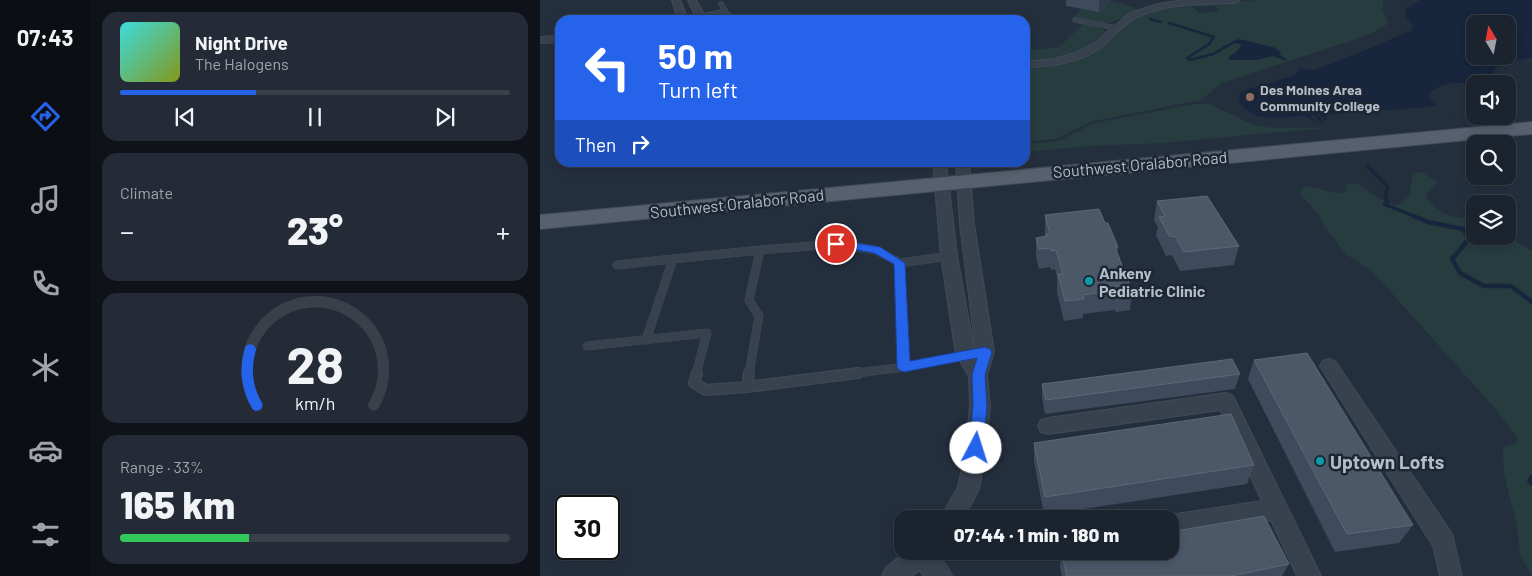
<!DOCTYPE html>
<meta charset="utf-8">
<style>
body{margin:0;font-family:Barlow,sans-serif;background:#242b36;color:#f1f3f6;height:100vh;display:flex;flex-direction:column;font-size:19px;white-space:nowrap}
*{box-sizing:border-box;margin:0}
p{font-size:16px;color:#a0a4aa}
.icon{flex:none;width:28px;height:28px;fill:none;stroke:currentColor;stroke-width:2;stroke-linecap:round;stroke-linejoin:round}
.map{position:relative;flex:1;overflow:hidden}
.drawer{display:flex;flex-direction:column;gap:12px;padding:12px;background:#0f1319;width:450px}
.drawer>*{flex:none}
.guide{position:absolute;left:15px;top:15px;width:475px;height:152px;border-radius:15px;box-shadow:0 2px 8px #0003,0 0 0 1px #39404a;background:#2563eb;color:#fff;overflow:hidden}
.needle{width:32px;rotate:350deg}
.controls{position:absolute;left:926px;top:15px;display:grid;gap:10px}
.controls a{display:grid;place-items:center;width:50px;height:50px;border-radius:10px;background:#1b232e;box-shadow:0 2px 8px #0003,0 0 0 1px #39404a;font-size:25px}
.speed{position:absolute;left:15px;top:495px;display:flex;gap:10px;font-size:25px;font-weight:700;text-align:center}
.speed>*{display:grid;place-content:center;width:65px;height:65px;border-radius:50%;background:#1b232e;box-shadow:0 2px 8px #0003,0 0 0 1px #39404a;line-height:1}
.speed .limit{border:2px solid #111;border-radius:8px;background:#fff;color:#111}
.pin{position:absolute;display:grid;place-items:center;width:42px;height:42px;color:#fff;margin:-21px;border:2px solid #fff;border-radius:50%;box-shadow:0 1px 5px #0007}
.me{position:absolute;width:55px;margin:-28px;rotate:5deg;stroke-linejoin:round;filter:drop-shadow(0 0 4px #0008)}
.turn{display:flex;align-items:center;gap:18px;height:105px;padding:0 20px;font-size:22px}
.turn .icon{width:65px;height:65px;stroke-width:2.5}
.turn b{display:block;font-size:35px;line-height:42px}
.then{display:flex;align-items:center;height:48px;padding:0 20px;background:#0003;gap:10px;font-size:19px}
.big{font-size:38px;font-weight:800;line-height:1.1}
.drawer .widget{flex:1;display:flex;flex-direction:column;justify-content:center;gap:8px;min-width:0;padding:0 18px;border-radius:15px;background:#242b36}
.drawer .dial{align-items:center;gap:0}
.dial svg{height:130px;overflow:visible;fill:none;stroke:#39404a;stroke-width:7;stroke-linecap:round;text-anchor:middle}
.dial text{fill:#f1f3f6;stroke:none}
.song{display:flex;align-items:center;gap:15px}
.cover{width:60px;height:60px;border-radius:8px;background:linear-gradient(135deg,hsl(180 70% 55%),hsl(70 70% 35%))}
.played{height:5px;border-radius:2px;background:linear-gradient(90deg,#2563eb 35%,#39404a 35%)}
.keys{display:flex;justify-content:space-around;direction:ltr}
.heat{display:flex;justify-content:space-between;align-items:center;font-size:28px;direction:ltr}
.charge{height:8px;border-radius:4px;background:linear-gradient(90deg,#34c759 33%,#39404a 0)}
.trip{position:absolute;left:354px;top:510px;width:285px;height:50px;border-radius:15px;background:#1b232e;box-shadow:0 2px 8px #0003,0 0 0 1px #39404a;font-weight:800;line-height:50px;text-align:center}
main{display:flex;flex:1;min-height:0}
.menu{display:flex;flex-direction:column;width:90px;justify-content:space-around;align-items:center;background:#0b0e12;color:#a0a4aa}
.menu .icon{width:35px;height:35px}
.menu .on{color:#2563eb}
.menu b{font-size:22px;color:#f1f3f6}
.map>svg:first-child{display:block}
.green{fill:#263c3f}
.water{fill:#17263c;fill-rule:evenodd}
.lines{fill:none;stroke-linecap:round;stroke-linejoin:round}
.stream-far3{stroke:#17263c;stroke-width:2.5}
.stream-far2{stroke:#17263c;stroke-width:3}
.stream-far1{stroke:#17263c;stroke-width:4.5}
.stream{stroke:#17263c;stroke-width:5.5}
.lane-far2-casing{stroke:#414a57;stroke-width:5.5}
.lane-far1-casing{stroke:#414a57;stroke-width:9}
.lane-casing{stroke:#414a57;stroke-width:12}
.street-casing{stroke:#414a57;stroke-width:2}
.primary-casing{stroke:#414a57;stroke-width:2}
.lane-far2{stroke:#38414e;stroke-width:4.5}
.lane-far1{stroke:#38414e;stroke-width:8}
.lane{stroke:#38414e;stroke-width:10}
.street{fill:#38414e;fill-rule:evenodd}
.primary{fill:#56606e;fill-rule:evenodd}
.wall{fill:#3f4b5c}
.shaded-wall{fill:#2f3b4b}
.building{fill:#4b5868;stroke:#5c6777}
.route{fill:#2563eb;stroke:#184099}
.education-dot{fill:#8d6e63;stroke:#1d2633;stroke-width:2}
.culture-dot{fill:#0f9aa8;stroke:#1d2633;stroke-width:2}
.labels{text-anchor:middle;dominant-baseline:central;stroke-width:5;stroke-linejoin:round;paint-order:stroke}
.far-poi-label{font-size:14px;font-weight:bold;fill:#b4bcc9;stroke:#1d2633;text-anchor:start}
.street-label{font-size:16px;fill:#b4bcc9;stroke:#1d2633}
.poi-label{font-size:16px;font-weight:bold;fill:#b4bcc9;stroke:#1d2633;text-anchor:start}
.near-poi-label{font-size:19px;font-weight:bold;fill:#b4bcc9;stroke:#1d2633;text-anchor:start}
</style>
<main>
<nav class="menu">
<b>07:43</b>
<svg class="icon on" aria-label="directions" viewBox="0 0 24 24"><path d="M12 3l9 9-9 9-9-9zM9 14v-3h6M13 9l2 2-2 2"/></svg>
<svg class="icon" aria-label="music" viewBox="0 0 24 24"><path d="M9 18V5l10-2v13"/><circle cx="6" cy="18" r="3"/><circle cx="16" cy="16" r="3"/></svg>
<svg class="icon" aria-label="phone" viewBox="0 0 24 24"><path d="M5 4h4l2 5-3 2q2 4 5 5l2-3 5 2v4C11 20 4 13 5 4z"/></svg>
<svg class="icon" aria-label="climate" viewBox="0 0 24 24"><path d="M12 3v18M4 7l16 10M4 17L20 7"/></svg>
<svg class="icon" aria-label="car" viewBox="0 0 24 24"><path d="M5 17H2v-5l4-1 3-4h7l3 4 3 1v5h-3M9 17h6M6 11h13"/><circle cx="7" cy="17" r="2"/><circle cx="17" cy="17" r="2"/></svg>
<svg class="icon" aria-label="filters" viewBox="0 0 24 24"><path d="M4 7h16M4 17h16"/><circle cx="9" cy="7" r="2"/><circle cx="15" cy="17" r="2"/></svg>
</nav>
<section class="drawer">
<div class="widget">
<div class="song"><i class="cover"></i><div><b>Night Drive</b><p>The Halogens</p></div></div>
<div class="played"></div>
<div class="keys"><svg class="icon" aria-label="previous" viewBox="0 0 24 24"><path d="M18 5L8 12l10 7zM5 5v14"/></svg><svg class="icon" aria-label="pause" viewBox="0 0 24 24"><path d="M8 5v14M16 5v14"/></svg><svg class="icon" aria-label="next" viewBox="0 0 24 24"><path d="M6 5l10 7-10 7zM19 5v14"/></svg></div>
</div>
<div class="widget"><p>Climate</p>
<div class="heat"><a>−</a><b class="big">23°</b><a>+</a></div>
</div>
<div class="widget dial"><svg viewBox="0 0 100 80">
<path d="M14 69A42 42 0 1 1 86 69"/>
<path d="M14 69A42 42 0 0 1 10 35" stroke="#2563eb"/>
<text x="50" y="56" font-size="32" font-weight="700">28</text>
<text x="50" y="72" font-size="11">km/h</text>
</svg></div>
<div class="widget"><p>Range · 33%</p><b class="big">165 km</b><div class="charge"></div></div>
</section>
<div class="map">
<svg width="992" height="576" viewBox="0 0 992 576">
<rect width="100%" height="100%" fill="#242f3e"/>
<path class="green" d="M720 0H844L842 10 848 22 845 26 834 32 810 41 682 83 661 100 550 122 515 139 485 142V67L535 58 593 18 613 10 650 5 659 13 680 12 675 6 656 7 654 4Z
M570 1 594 7 596 10C575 24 558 28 534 17L541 9 559 11Z
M543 24 563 29 565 32C543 55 515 60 485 62V51L519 47Z
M655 104H669L714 125 732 128H780L935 114 623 143 549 146 485 152V145L518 141 554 123Z
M881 172 898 182 886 194C889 209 914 220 927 218L930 212 935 214V236H967L992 251V576L980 555 977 526 964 475 963 447 975 444 978 438 952 405 841 281 826 267 807 255 784 227 780 217 760 193 764 187C779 186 794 197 807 191L805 187 808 184 816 183 841 200 854 205 860 204 869 196 873 173Z"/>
<path class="water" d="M880 0H992V58C980 59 959 61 953 73L955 82 953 83H911L902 85 889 93V98L897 105 888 107 792 114 786 115 787 121 779 114 770 115 776 122 764 116 733 118 716 116 700 104 699 94 703 91 752 76 760 71 758 68 774 70 826 50 872 30 873 25 865 17 866 9ZM935 24H968V56H935Z
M699 39 736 48 742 54 716 60H690L688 57 696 52 702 45 694 42V41Z"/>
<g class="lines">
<path class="stream-far3" d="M610 19 621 22
M629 23 674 37 669 44 647 58 650 60 673 54 694 42H699
M734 55 745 59"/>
<path class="stream-far2" d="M775 108V114L782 122
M826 165 848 187 845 198 848 202 844 204 876 217"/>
<path class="stream-far1" d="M873 216 888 222 923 229 930 238 912 259 920 273 944 286H971L992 302"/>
<path class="stream" d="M992 477 990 481 992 483"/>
<g class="lane-far2-casing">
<path id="lane-far2" d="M181 4 186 12 195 20
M159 17 185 11
M535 20 576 28"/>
</g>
<g class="lane-far1-casing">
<path id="lane-far1" d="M360 263 364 367
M77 265 133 259
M106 340 133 259 220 250
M47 346 167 333 156 374
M209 374 219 316 209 300 220 250 296 244 336 250 360 263 409 256
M309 374 364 367 445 352"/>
</g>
<g class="lane-casing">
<path id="lane" d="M157 373 154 383 166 390 207 387 318 373
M207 387 209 373"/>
</g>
<g class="street-casing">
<path id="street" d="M132 0H140L148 20H138Z
M148 0H156L167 20H157Z
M644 0H700L696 3C663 4 627 3 597 17 584 23 575 35 565 44 543 63 513 66 485 68V62L514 59 538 52 555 43 590 13 618 4Z
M20 36V42L0 43V37Z
M393 162H406L417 256 435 355 436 352 420 224 416 162H429L434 224 454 352 447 375 450 406 446 448 439 489 423 519H400L418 487 426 448 430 406 429 376 416 355 401 256Z
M789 359 795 361 912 534 922 576H900L893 546 780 366 783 361Z
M686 393 693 396 781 576H757L731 520 630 537V519H622L630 515 722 501 680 410 508 434 501 432 498 426 501 420 508 418Z
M366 551H395L408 568 412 576H384L379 570 372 576H342L346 568Z"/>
</g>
<g class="primary-casing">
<path id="primary" d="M992 122V134L0 229V215Z"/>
</g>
<use href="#lane-far2" class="lane-far2"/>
<use href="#lane-far1" class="lane-far1"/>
<use href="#lane" class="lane"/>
<use href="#street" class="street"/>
<use href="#primary" class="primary"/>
</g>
<path class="wall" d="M526 0H571L559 12 526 6Z
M617 201 699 246 694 265 640 271 632 255 626 256 616 235 618 227 614 220Z
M505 215 565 223 578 247 577 253 592 291 590 310 576 312 575 310 543 314V318L524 321 517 293V277L515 269 511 270 510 267 499 269 496 256V238L505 236Z
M714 360 873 525 859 543 795 552 708 379Z
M700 374 695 389 505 414 502 398V384Z
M494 443 714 465 707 484 504 515 494 461Z
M521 551 749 564 742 576H522L520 568Z"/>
<path class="shaded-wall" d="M559 0H571L559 12Z"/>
<path class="building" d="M667 196 699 246 644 252 635 236 630 237 619 217 625 216 617 201Z
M559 209 565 223H568L578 247H575L592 291 578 292 577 290 543 295 544 299 525 301 518 274H523L516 250 511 251V248L499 249 496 238 507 236 506 234H510L505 215Z
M767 353 873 525 807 534 714 360Z
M692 359 700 374 506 400 502 384Z
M691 414 714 465 505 497 494 443Z
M724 516 749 564 691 576H527L521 551H630V532Z"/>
<path class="route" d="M296 240 340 247 365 263 370 361 445 347 450 349 452 352 445 375 447 406 443 448 441 452 436 454 431 452 429 448 433 406 432 375 437 358 364 372 359 370 357 367 354 264 334 253 293 246 291 244 293 241Z"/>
<circle class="education-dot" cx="710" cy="97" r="5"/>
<g class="culture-dot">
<circle cx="549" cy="281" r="5"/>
<circle cx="780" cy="461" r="5"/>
</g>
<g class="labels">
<g class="far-poi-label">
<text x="720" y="89">Des Moines Area<tspan x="720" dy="16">Community College</tspan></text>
</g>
<g class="street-label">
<text transform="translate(600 164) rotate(-5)">Southwest Oralabor Road</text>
<text transform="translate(197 203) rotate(-6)">Southwest Oralabor Road</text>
</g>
<g class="poi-label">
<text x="559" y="272">Ankeny<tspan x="559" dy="18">Pediatric Clinic</tspan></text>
</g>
<g class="near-poi-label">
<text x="790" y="461">Uptown Lofts</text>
</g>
</g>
</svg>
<div class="controls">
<a><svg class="needle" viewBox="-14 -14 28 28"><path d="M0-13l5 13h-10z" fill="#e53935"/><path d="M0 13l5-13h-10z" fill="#a0a4aa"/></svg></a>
<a><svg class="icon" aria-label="sound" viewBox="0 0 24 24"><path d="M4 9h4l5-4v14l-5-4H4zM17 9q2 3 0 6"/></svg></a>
<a><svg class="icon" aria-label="search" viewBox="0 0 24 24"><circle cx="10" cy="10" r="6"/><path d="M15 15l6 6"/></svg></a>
<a><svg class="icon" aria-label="layers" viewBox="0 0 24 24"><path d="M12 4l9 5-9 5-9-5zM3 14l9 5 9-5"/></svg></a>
</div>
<div class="speed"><div class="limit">30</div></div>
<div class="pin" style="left:296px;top:244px;background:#d93025"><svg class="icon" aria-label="arrive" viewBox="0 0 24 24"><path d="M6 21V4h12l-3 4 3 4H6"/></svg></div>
<svg class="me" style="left:436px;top:448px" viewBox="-20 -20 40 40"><circle r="19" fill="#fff"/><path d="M0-13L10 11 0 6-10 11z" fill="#2563eb"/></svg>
<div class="trip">07:44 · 1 min · 180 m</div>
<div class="guide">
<div class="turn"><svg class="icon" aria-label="left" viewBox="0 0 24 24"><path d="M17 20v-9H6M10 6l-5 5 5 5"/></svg><div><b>50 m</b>Turn left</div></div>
<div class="then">Then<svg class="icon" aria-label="right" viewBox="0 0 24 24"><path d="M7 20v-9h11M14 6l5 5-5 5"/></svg></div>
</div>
</div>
</main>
